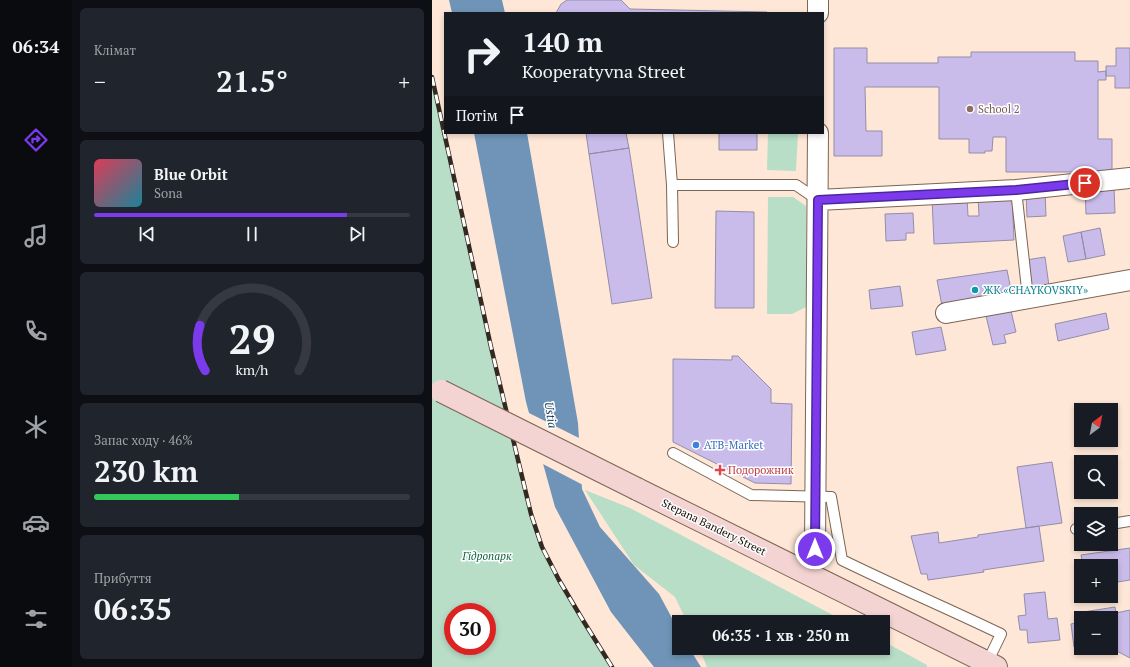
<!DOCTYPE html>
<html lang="uk">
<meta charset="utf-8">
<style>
body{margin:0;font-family:"PT Serif",serif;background:#20242c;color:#f1f3f6;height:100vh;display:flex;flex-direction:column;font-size:15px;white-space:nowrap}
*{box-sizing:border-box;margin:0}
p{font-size:13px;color:#9ea1a6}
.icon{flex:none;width:22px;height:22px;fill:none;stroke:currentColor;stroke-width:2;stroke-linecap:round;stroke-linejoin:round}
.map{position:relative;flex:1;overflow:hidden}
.panel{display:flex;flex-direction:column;gap:8px;padding:8px;background:#0d0f14;width:360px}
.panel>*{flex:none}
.hud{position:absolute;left:12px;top:12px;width:380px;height:122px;border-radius:0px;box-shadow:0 2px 6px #0003;background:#171b24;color:#f1f3f6;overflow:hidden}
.needle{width:26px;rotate:32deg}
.controls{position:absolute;left:642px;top:403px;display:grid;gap:8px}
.controls a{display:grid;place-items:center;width:44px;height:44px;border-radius:0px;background:#171b24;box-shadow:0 2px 6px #0003;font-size:20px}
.speed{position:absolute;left:12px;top:603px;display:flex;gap:8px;font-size:20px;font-weight:700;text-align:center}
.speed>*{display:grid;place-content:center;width:52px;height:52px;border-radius:50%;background:#171b24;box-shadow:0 2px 6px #0003;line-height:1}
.speed .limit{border:6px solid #d22;background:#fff;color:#111}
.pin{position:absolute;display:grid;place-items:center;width:34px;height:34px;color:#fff;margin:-17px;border:2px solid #fff;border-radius:50%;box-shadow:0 1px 4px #0007}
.me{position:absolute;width:44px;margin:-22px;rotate:0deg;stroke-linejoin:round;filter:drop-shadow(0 0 3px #0008)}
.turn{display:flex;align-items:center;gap:14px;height:84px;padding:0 12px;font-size:18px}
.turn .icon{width:52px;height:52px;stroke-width:2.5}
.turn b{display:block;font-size:28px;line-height:34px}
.then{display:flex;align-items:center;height:38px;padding:0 12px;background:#0003;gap:8px;font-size:15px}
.big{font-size:30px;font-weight:700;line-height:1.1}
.panel .widget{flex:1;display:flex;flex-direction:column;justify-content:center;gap:6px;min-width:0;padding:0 14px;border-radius:6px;background:#20242c}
.panel .dial{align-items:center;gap:0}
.dial svg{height:104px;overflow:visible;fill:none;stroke:#363941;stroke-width:7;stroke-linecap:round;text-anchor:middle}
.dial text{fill:#f1f3f6;stroke:none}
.song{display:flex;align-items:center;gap:12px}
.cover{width:48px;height:48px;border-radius:6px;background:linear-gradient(135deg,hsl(350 70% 55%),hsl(190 70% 35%))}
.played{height:4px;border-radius:2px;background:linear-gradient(90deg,#7c3aed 80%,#363941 80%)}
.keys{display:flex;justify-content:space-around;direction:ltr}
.heat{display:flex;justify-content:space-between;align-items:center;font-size:22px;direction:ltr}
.charge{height:6px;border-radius:3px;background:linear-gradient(90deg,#34c759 46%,#363941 0)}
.trip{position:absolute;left:240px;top:615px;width:218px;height:40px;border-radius:0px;background:#171b24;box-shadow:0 2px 6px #0003;font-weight:700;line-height:40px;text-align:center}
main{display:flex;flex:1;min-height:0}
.tabs{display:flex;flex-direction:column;width:72px;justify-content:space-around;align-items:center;background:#090b0e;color:#9ea1a6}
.tabs .icon{width:28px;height:28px}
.tabs .selected{color:#7c3aed}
.tabs b{font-size:18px;color:#f1f3f6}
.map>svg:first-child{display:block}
.green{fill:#b8dec7;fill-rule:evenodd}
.water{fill:#6f94b7}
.pier{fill:#fee7d7}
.building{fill:#c9bceb;stroke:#948da8}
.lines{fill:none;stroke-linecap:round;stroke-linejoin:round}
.service-casing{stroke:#7c6552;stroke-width:12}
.minor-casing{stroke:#7c6552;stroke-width:22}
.secondary-casing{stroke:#7c6552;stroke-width:24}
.service{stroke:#fff;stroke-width:10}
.minor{stroke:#fff;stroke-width:20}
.secondary{stroke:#f4d4d3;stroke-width:22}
.rail-casing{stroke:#342921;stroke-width:4.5}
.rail{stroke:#fff;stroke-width:3;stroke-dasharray:9;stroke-linecap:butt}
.secondary-bridge-casing{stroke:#7c6552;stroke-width:24;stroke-linecap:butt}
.secondary-bridge{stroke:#f4d4d3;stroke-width:22}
.route-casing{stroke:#51269a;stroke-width:10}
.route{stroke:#7c3aed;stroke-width:7}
.education-dot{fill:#8d6e63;stroke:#fff;stroke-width:1.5}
.culture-dot{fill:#0f9aa8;stroke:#fff;stroke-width:1.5}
.shop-dot{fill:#3f7fe0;stroke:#fff;stroke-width:1.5}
.health-dot{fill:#e0444e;stroke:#fff;stroke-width:1.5}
.labels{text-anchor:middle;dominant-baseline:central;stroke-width:3;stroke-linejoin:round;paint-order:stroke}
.education-label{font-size:11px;fill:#785e54;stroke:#fff;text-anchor:start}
.culture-label{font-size:11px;fill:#0d838f;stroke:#fff;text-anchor:start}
.shop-label{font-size:11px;fill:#366cbe;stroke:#fff;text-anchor:start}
.health-label{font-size:11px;fill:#be3a42;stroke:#fff;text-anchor:start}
.street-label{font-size:11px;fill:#160d06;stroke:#fff}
.park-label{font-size:11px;font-style:italic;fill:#0c623e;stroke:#fff}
.water-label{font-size:12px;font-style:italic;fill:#0e3a5d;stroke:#fff}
</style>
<main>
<nav class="tabs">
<b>06:34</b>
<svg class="icon selected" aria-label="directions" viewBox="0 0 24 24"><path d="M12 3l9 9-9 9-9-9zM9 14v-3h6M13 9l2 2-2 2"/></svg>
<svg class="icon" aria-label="music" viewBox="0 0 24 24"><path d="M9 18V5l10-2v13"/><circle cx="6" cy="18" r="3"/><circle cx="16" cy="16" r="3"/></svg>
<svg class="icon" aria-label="phone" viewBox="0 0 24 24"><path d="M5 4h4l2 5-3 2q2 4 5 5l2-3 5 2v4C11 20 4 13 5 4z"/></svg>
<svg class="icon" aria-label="climate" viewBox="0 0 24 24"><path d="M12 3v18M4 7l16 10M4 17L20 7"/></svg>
<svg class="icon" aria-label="car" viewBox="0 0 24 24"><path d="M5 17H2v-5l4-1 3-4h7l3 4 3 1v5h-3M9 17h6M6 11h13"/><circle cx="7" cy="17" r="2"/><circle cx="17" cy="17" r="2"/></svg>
<svg class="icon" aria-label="filters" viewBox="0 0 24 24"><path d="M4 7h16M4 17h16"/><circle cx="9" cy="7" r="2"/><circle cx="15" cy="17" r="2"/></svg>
</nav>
<section class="panel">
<div class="widget"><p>Клімат</p>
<div class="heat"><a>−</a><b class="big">21.5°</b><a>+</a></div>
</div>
<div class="widget">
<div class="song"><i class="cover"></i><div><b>Blue Orbit</b><p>Sona</p></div></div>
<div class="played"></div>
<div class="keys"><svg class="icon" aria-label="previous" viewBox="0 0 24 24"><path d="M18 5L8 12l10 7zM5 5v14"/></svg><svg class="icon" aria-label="pause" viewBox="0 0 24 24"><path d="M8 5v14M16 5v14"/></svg><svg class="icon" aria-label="next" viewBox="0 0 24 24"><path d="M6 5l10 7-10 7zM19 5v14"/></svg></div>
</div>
<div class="widget dial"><svg viewBox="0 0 100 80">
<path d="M14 69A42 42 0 1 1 86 69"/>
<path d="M14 69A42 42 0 0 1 10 34" stroke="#7c3aed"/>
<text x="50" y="56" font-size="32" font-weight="700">29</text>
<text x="50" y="72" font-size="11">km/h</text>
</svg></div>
<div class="widget"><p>Запас ходу · 46%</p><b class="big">230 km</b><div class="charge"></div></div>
<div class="widget"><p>Прибуття</p><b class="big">06:35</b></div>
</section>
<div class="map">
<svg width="698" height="667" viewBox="0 0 698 667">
<rect width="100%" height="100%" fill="#fee7d7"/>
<path class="green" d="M0 77 59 347 99 514 110 547 127 580 152 622 180 667H0ZM21 612H55V646H21Z
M336 133H366L364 171 335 170Z
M336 197H361L374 206V307L360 314H335Z
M153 490 198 508 414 622H255L243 597 202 565Z
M451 641 495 665V667H275L267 648H451Z"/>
<path class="water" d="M17 0H70L73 13H20Z
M42 133H95L146 423 150 489 168 527 227 594 247 631V648H257L269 667H222L179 612 123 507 94 402Z"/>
<path class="pier" d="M95 412 149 439 151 485 109 463Z"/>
<path class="building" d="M135 0H189L198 9 335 12V13H124L129 4Z
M402 48H435V63H506V57H539V52H643V61H666V72L674 71V80H666V139H680V172H574V137H561L560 151H553V153H537V139H507V87H433L434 131H450V156H402Z
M684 48H698V88H683V76H674V66H684Z
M154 133H194L197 148 157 154Z
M287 133H325V150H287Z
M197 148 220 298 180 304 157 154Z
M682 187 683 213 654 214 653 188Z
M613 191 614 216 595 217 594 192Z
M580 195 582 240 502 244 500 198 535 197 536 216H547L546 197Z
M284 211 322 212V308H283Z
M481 213 482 233H474V240L454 241 453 214Z
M668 228 673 255 654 259 649 232Z
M649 232 654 259 636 262 631 236Z
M613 257 617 286 599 289 594 260Z
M575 270 581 300 511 311 505 280Z
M468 286 471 306 439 309 437 290Z
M579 311 584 332 572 335 574 343 561 345 554 316Z
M674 313 677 329 626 341 623 324Z
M509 327 514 350 484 355 480 332Z
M300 356H306L339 389V403L360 404 359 484 323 483 241 442V359L300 360Z
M620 462 630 523 594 528 585 467Z
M607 526 612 561 551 570 552 572 496 580 495 574H489L479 536 506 532 507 543 546 537V535Z
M698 548V580L679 583V566H651L649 555Z
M613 592 616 619 625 618 628 640 596 643 595 630H588L586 616 594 615 592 594Z
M683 607 684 613 698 610V658L679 648V618H649V646L642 647 639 624 647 622 645 613Z"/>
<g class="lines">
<g class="service-casing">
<path id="service" d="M236 133 240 185 241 242
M240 185H364L386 200
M584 190 596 298
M241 453 319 495 399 497 410 560C463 586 517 609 569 634L555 663
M679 524 698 521
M644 529 649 528"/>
</g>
<g class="minor-casing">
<path id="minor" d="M386 13V0
M386 200 584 190 698 178
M514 313 698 280
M375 573 383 549 386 133"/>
</g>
<g class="secondary-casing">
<path id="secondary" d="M205 489 564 667"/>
</g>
<use href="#service" class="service"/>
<use href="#minor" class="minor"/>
<use href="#secondary" class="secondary"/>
<g class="rail-casing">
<path id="rail" d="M0 77 59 347 99 514 110 547 127 580 152 622 180 667"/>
</g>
<use href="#rail" class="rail"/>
<g class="secondary-bridge-casing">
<path id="secondary-bridge" d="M9 391 205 489"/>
</g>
<use href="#secondary-bridge" class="secondary-bridge"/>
</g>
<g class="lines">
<g class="route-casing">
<path id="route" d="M383 549 386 200 584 190 653 183"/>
</g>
<use href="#route" class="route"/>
</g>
<circle class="education-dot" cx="538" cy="109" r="4"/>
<circle class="culture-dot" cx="543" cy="290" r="4"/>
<circle class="shop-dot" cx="264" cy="445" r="4"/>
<path class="health-dot" d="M286 464h4v4h4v4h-4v4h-4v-4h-4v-4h4z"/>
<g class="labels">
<g class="education-label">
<text x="546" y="109">School 2</text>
</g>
<g class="culture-label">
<text x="551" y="290">ЖК «CHAYKOVSKIY»</text>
</g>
<g class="shop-label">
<text x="272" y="445">ATB-Market</text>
</g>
<g class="health-label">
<text x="296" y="470">Подорожник</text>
</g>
<g class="street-label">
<text transform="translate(282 527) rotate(26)">Stepana Bandery Street</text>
</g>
<g class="park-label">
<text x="55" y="556">Гідропарк</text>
</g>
<g class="water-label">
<text transform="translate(119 415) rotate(81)">Ustia</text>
</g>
</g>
</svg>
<div class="controls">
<a><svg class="needle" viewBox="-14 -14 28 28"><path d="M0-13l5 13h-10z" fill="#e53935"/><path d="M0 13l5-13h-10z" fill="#9ea1a6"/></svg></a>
<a><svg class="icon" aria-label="search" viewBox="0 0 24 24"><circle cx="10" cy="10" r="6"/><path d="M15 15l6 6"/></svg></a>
<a><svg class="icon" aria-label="layers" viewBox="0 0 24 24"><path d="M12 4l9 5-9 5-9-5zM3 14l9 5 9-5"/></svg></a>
<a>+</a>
<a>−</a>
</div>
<div class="speed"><div class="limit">30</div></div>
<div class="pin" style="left:653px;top:183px;background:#d93025"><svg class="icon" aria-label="arrive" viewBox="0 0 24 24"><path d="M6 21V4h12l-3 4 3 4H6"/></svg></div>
<svg class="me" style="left:383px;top:549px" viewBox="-20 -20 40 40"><circle r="17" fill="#7c3aed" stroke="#fff" stroke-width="3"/><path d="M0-11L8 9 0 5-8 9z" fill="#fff"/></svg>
<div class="trip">06:35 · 1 хв · 250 m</div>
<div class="hud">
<div class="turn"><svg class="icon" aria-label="right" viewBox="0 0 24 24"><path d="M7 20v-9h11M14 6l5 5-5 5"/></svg><div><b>140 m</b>Kooperatyvna Street</div></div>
<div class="then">Потім<svg class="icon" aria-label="arrive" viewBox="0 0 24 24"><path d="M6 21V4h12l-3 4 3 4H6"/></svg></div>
</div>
</div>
</main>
